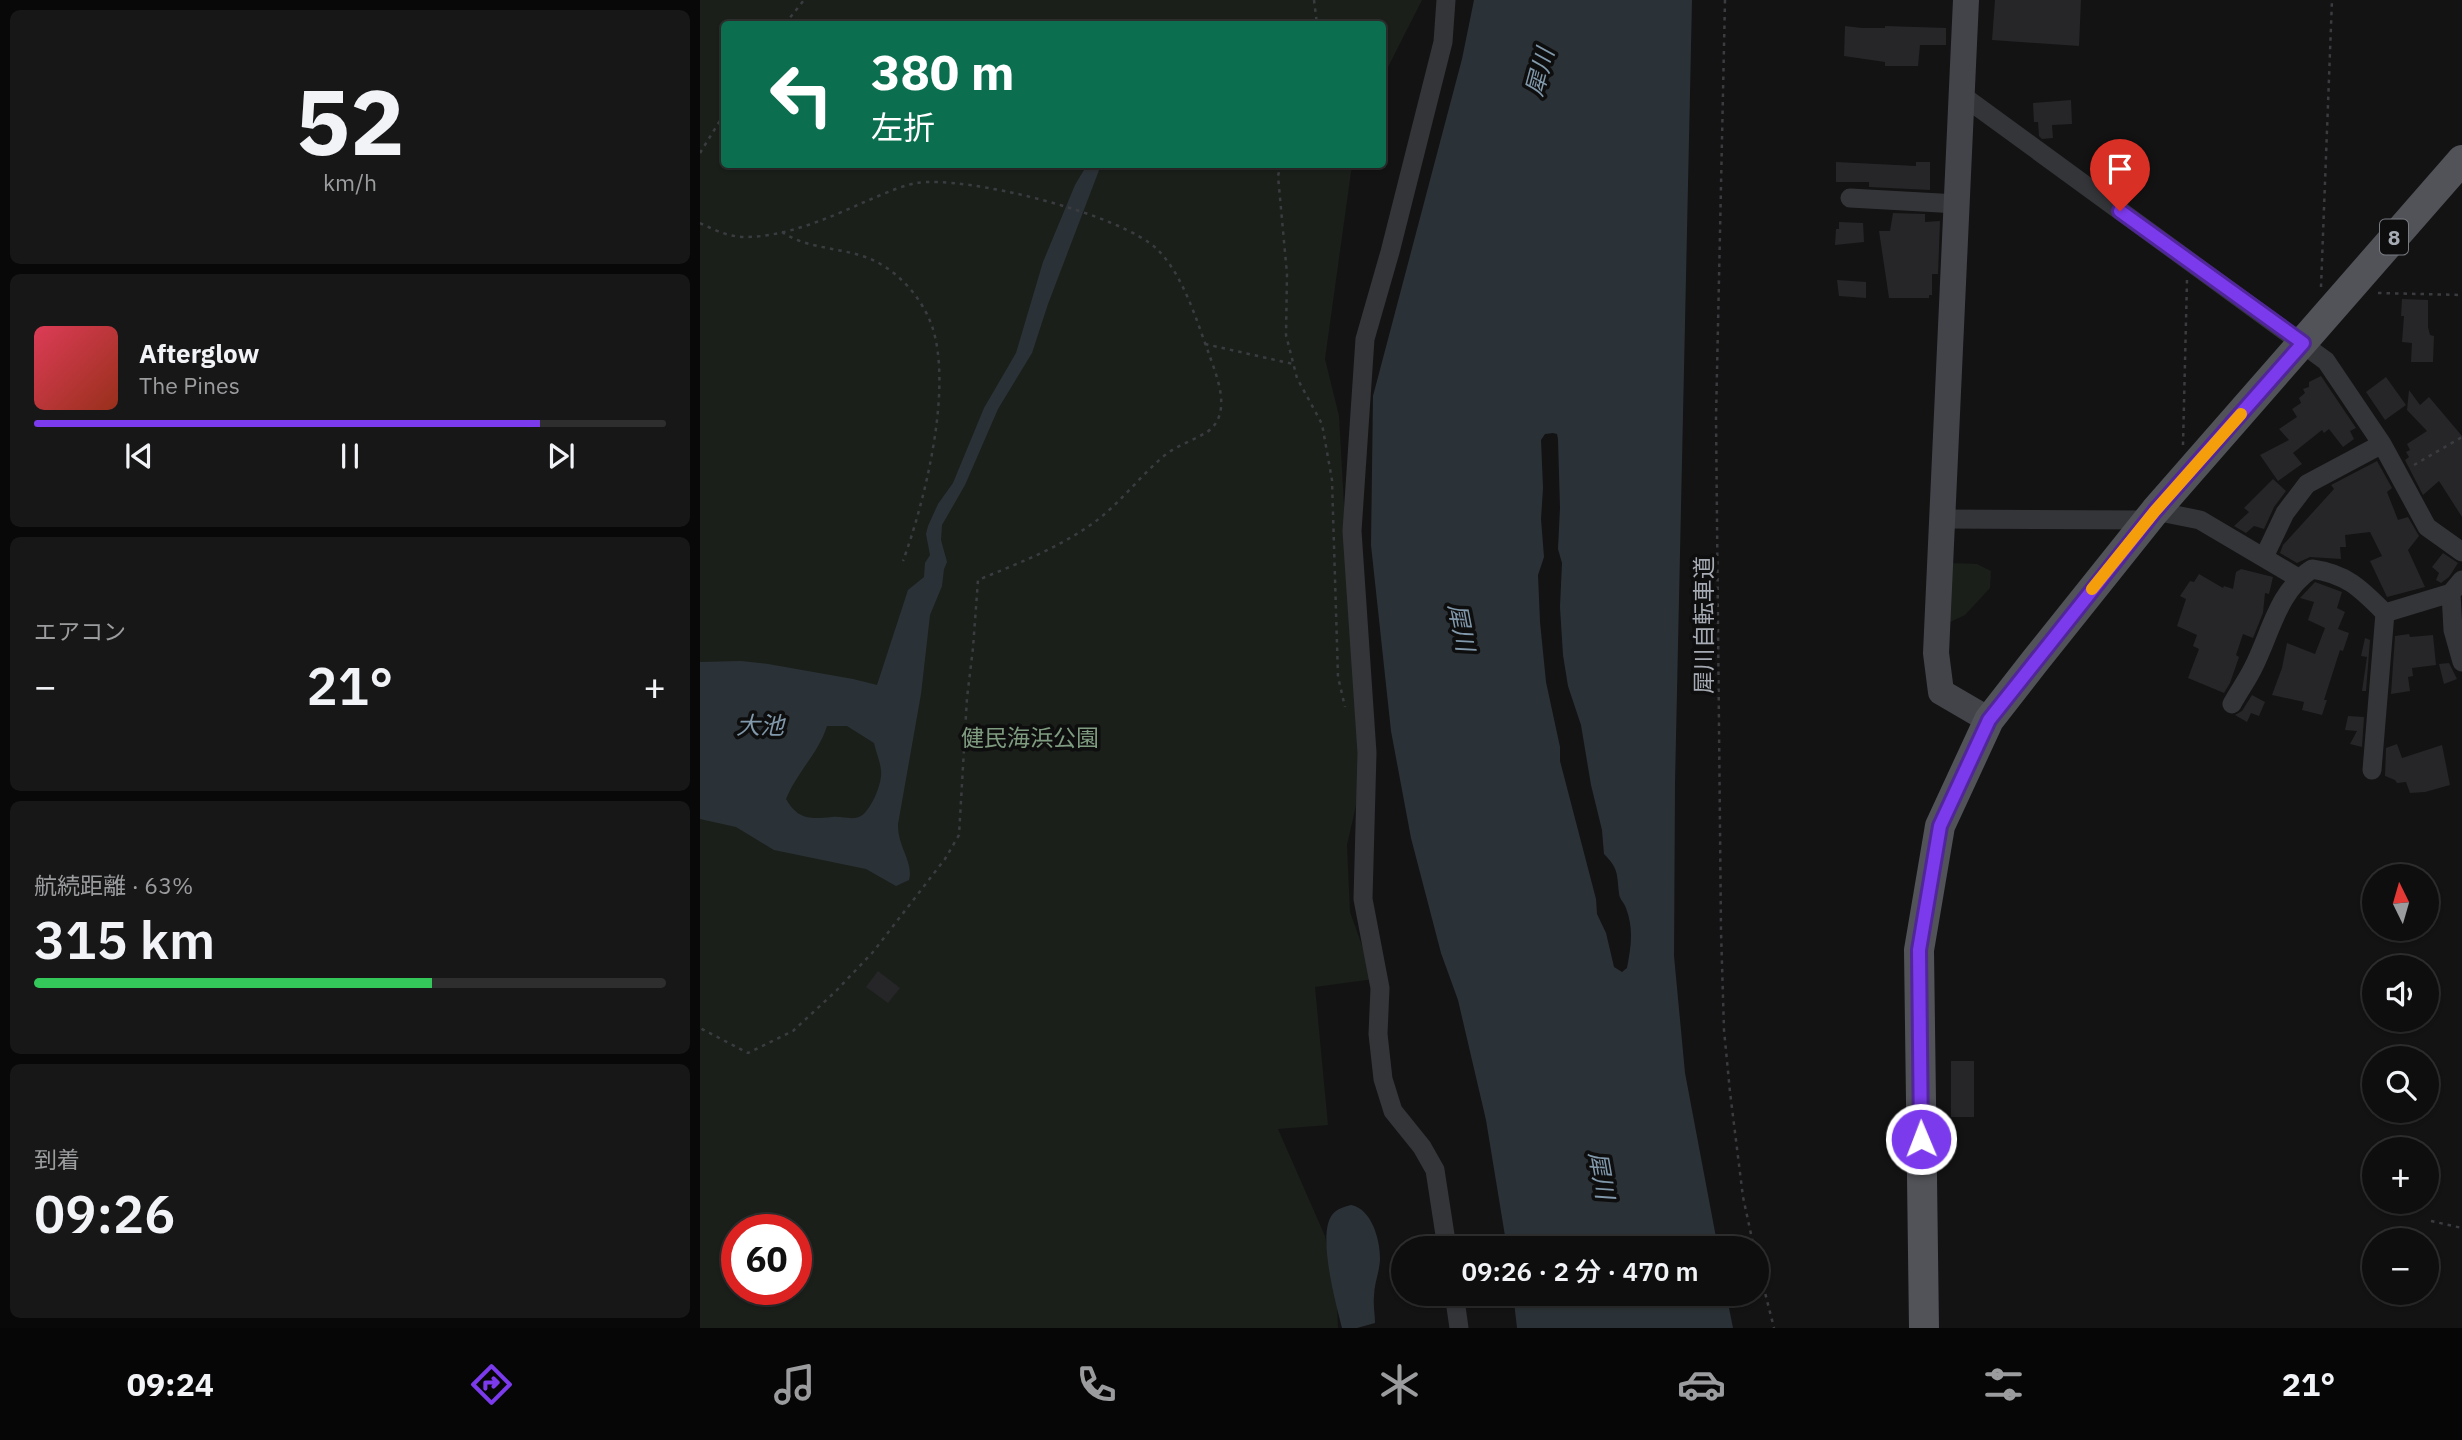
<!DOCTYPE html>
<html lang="ja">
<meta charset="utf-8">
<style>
body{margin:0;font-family:"IBM Plex Sans","Noto Sans JP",sans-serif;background:#171718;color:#f1f3f6;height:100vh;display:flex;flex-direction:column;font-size:26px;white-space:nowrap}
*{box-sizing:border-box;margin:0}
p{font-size:23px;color:#9b9c9e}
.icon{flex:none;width:38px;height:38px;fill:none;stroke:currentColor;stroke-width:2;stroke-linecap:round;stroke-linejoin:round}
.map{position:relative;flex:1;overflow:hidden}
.sheet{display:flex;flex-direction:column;gap:10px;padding:10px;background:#080808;width:700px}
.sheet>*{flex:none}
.banner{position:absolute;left:21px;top:21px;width:665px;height:147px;border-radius:7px;box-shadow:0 2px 5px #0004,0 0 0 2px #2e2e2f;background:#0b6e4f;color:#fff;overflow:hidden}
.needle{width:46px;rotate:355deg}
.tools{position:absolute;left:1662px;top:864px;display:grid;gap:14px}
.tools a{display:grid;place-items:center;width:77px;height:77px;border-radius:50%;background:#0e0e0f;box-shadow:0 2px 5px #0004,0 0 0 2px #2e2e2f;font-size:35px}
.speed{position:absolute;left:21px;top:1214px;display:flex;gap:14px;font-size:35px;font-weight:700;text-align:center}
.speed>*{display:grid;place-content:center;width:91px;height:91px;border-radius:50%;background:#0e0e0f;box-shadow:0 2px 5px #0004,0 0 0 2px #2e2e2f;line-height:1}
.speed .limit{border:10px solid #d22;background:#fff;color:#111}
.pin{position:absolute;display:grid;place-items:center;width:60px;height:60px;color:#fff;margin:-72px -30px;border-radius:50% 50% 50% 0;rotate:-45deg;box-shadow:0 0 7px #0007}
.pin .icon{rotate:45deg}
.me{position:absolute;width:77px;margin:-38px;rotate:359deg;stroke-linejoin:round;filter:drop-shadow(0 0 5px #0008)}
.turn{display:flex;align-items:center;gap:24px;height:147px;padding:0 35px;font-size:32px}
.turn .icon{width:91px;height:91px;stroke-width:2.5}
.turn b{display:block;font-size:49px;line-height:60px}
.big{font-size:52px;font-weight:600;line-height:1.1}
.sheet .tile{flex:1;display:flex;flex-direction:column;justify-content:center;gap:10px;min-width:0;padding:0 24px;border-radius:10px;background:#171718}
.sheet .dial{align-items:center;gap:0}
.dial b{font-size:91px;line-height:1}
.song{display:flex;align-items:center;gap:21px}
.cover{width:84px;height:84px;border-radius:10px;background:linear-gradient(135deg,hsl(350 70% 55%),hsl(10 70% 35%))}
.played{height:7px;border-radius:4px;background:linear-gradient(90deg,#7c3aed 80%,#2e2e2f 80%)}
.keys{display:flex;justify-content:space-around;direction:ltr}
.heat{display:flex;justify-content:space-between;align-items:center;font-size:38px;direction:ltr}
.charge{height:10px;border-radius:5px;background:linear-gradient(90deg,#34c759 63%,#2e2e2f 0)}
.trip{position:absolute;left:691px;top:1236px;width:378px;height:70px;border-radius:35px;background:#0e0e0f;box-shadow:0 2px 5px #0004,0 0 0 2px #2e2e2f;font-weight:600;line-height:70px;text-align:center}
.tabs{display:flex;height:112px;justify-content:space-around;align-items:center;background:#060606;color:#9b9c9e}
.tabs .icon{width:49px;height:49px}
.tabs .current{color:#7c3aed}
.tabs b{font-size:32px;color:#f1f3f6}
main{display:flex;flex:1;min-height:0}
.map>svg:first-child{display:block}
.green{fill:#1a1f1a;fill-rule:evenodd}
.water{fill:#2b3237;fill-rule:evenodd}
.building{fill:#262628}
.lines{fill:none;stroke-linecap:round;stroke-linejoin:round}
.path{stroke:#3b3c40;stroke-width:2.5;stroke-dasharray:3.5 5;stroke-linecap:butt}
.street{stroke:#343539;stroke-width:19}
.secondary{stroke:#434449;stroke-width:26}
.primary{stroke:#515358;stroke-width:30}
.route-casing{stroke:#51269a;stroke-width:18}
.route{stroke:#7c3aed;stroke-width:12}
.slow{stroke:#f59e0b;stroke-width:12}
.labels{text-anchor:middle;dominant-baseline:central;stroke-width:7;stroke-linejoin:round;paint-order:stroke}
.shield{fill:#0e0e0f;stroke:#787c82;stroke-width:2}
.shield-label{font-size:21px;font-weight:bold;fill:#a6abb3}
.street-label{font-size:23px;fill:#a6abb3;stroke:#0e0e0f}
.park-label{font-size:23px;fill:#7f9c80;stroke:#0e0e0f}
.water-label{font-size:24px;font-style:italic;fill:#8199ab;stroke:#0e0e0f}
</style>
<main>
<section class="sheet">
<div class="tile dial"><b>52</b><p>km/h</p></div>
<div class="tile">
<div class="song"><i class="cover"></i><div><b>Afterglow</b><p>The Pines</p></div></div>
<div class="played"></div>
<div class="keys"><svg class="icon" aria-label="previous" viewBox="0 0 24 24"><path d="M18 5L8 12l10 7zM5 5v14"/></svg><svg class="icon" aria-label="pause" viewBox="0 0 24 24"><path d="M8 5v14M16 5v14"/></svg><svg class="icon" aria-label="next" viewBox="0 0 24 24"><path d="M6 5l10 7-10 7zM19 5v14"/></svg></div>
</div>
<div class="tile"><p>エアコン</p>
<div class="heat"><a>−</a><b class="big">21°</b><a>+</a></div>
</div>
<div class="tile"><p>航続距離 · 63%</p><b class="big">315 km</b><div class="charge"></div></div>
<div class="tile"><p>到着</p><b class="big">09:26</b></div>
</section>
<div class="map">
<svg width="1762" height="1328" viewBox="0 0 1762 1328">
<rect width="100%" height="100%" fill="#131314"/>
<path class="green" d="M0 0H722L683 77 682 24H24V164L652 165 625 359 639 416 660 788 647 845 650 912 674 979 615 987 628 1125 578 1129 625 1236 637 1303 638 1328H0ZM37 1230H96V1290H37Z
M1250 563 1277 564 1291 571 1290 588 1265 615 1248 623Z"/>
<path class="water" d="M774 0H992L975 783 974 956 985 1073 1018 1248H807L786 1120 758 1000 741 953 711 838 691 731 671 545 673 396 762 59ZM853 433 857 434 858 439 860 508 858 549 862 563 860 607 863 655 868 686 881 725 891 785 902 830 904 854C918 868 917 873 919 893 919 899 924 902 926 908 934 930 931 946 927 968L922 972 914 967 906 933 897 914 896 899 860 761V747L846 682 840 622 838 575 844 557 841 519 843 488 841 440 845 434Z
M387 165H401L348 304 332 353 298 409 265 485 242 525 241 540 247 562 244 569 242 586 230 615 221 694 198 824C197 846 214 862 209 880L196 886 166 869 74 850 36 827 0 819V662L41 661 68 664 153 679 177 685 208 590 224 577 225 563 230 555 226 534 228 526 238 504 253 483 284 408 316 353 343 262 375 185ZM127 726H147L174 743C176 752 180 761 181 770 183 782 171 812 159 817 150 820 142 816 132 817 110 819 98 820 86 799 97 772 118 754 127 726Z
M651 1205C672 1209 680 1240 680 1258 680 1271 674 1283 674 1296 673 1305 675 1314 675 1323L657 1328H642C636 1304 617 1235 632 1215 636 1209 644 1207 651 1205Z
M813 1293H1026L1033 1328H817Z"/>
<path class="building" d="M1295 0H1381L1379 46 1292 40Z
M1145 26 1162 28H1185V26L1246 28V45H1220L1218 66H1185V62L1144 56Z
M1371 100 1372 124 1352 125 1353 138 1342 139 1339 136 1338 122H1334L1333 103Z
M1136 162 1216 166V162H1230V190L1169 187V182H1136Z
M1193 213 1225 214V222L1240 221 1238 274H1232V295H1229V298H1189L1179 231H1190Z
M1139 222 1163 223 1164 242 1135 245 1136 229H1139Z
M1137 280 1166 282V298L1139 296Z
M1702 299 1728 300V327L1730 335 1734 336 1733 362H1711L1712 343 1702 342 1704 316H1701Z
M1621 376 1656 428 1650 431 1654 439 1643 447 1629 429 1624 433 1622 430 1593 453 1602 464 1578 481 1560 455 1589 440 1579 429 1597 417 1592 409 1601 403 1599 398 1605 393 1603 389 1609 387V382Z
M1686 377 1706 405 1685 420 1666 392Z
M1709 390 1720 405 1729 397 1762 436V517L1739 481 1723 495 1705 460 1709 457 1706 452 1710 450 1707 444 1727 431 1707 410Z
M1677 461 1692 488 1687 492 1698 520 1708 517 1719 536 1708 550 1725 587 1687 597 1670 561 1682 556 1670 532 1645 535 1646 547H1640L1641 559 1610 557 1597 563 1580 553 1583 545 1634 489 1631 485Z
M1573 479 1586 491 1574 507 1564 529 1554 526 1546 533 1534 526 1549 512 1544 508Z
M1743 553 1758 563 1749 577 1741 583 1736 580 1739 573 1732 567Z
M1541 569 1573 577 1569 594 1565 593 1563 613 1553 638 1543 634 1536 655 1539 657 1530 683 1524 693 1488 678 1499 649 1493 646 1497 635 1477 626 1486 599 1480 596 1490 581 1494 582 1499 574 1523 588 1524 586 1533 589 1536 572Z
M1615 582 1642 592 1637 608 1645 612 1638 629 1649 633 1643 651 1640 650 1624 700H1627L1622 715 1602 710 1604 702 1572 695 1582 668 1587 643 1615 654 1625 628 1608 620 1614 602 1600 598Z
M1709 634 1710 637 1733 635 1736 665 1712 668 1713 676 1708 677 1710 691 1691 694 1695 636Z
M1665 638 1670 640 1666 691H1662L1667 657 1661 656Z
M1749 663 1757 679 1744 684 1739 664Z
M1552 695 1565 702 1559 716 1551 713 1547 722 1535 715 1542 711Z
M1648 716 1664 717 1662 747 1650 744 1657 731 1645 730Z
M1697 744 1702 758 1742 745 1750 785 1725 792 1710 793 1706 782 1697 783 1695 780 1685 776 1686 748Z
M178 971 200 988 188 1003 166 987Z
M1251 1061H1274V1117H1251Z"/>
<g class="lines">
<path class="path" d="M614 0 617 24
M1025 0 1016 418 1021 931 1024 1030 1030 1092 1043 1197 1054 1248
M85 24 104 0
M0 153 24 114
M581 164 578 176 587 274 586 335 597 378 622 424 632 480 638 677 645 707
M0 223C14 230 29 237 45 237 84 237 127 219 162 203 179 196 197 187 216 183 266 175 422 214 458 250 484 277 496 319 509 354 517 377 533 414 507 432 494 440 478 445 465 455 441 475 421 502 396 521 361 547 319 563 278 580L273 648 267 698 259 835 245 859 173 952 135 992 93 1031 48 1053 0 1028
M82 232C111 252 152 246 182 265 204 278 223 301 232 326 253 388 225 501 203 561
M1621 287 1632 0
M1678 293 1762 295
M505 344 593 364
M1483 445 1487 280
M1714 465 1762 437
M1731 1221 1762 1228
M1057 1261 1074 1328"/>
<path class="street" d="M746 0 743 42 690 252 665 339 652 531 667 753 663 899 680 988 678 1034 683 1079 693 1111 722 1147 735 1170 747 1248
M1263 96 1626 361 1682 444 1727 527 1762 552
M1150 198 1258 204
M1455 511 1500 520 1598 578
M1243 519 1448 520
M1564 557 1585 513 1607 484 1682 444
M1751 593 1753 630 1762 662
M1532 704C1539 691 1548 679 1554 666 1571 632 1578 591 1612 569 1647 574 1661 589 1685 613L1751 593 1762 580
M1672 770 1685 613
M754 1293 759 1328"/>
<path class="secondary" d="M1266 0 1236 653 1241 692 1289 720"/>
<path class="primary" d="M1224 1328 1219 950 1240 826 1289 720 1335 661 1455 511 1762 160"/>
</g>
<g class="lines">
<g class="route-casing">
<path id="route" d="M1221 1139 1219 950 1240 826 1289 720 1455 511 1603 343 1420 211"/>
</g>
<use href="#route" class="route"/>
<path class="slow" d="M1392 589 1455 511 1541 414"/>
</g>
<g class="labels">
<rect class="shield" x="1680" y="219.5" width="28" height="35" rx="5"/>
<g class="shield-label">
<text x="1694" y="237">8</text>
</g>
<g class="street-label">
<text transform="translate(1003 625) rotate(-90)">犀川自転車道</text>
</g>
<g class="park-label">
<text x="330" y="737">健民海浜公園</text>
</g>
<g class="water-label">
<text transform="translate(839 72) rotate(-75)">犀川</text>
<text transform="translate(762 627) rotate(79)">犀川</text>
<text x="60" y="725">大池</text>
<text transform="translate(902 1175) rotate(80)">犀川</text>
</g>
</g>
</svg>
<div class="tools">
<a><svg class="needle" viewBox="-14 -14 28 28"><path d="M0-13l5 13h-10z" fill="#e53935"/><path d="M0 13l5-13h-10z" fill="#9b9c9e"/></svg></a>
<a><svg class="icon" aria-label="sound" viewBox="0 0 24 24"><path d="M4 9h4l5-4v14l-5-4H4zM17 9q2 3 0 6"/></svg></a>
<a><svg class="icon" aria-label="search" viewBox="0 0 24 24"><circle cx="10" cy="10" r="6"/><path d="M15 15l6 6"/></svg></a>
<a>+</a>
<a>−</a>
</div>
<div class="speed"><div class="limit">60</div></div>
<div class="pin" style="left:1420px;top:211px;background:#d93025"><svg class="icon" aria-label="arrive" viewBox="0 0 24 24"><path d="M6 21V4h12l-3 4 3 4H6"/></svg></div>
<svg class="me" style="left:1221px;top:1139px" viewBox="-20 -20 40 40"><circle r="17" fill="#7c3aed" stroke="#fff" stroke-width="3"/><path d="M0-11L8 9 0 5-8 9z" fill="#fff"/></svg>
<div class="trip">09:26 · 2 分 · 470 m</div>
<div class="banner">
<div class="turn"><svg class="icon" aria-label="left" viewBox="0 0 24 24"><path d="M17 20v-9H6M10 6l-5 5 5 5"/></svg><div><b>380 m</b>左折</div></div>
</div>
</div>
</main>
<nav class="tabs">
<b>09:24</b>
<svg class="icon current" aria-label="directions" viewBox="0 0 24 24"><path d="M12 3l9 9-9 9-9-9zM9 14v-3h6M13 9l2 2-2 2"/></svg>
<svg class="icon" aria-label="music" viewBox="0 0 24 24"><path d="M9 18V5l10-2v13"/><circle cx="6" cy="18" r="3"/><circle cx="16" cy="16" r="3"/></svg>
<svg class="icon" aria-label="phone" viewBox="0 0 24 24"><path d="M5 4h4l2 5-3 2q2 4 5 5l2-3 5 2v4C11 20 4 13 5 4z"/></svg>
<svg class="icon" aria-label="climate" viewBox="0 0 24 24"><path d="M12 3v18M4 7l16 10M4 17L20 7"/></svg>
<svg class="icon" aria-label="car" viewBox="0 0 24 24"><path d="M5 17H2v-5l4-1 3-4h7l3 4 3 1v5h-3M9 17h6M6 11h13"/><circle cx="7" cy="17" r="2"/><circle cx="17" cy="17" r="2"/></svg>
<svg class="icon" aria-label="filters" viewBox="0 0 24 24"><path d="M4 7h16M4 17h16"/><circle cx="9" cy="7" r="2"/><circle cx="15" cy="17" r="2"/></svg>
<b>21°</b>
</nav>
